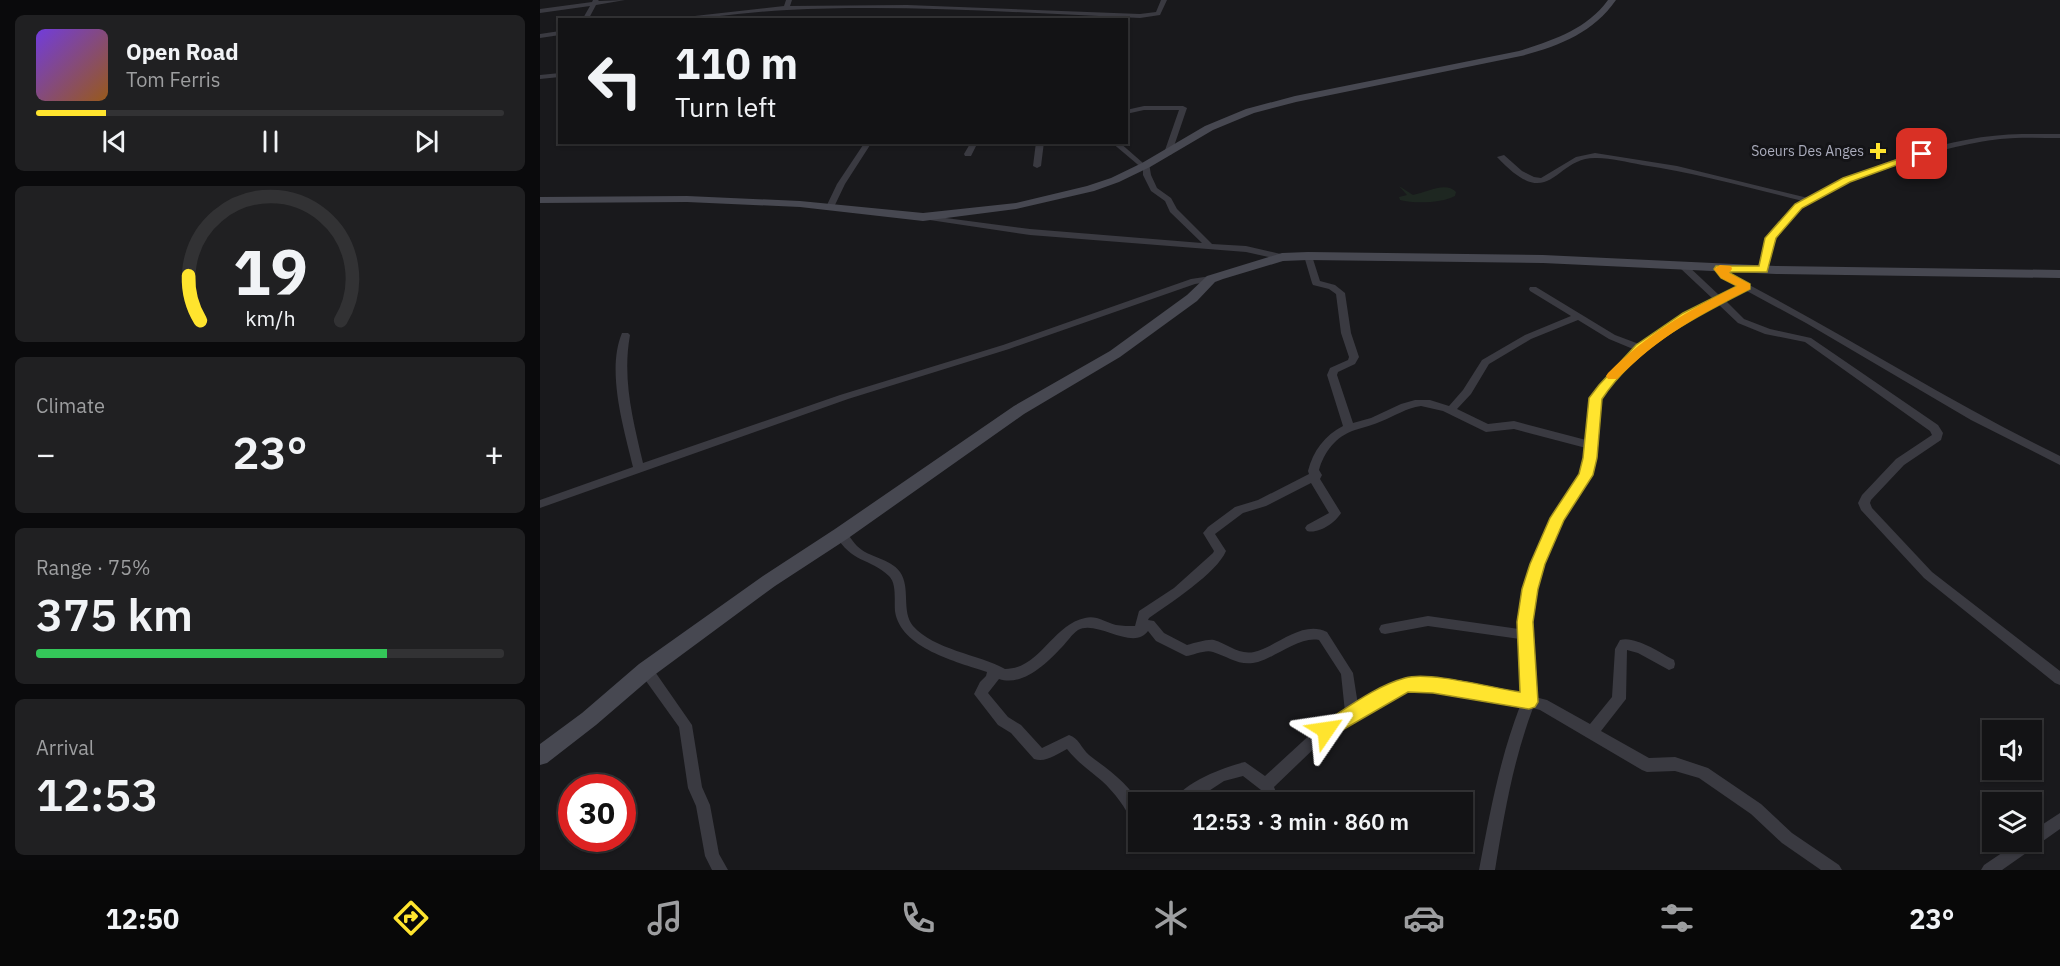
<!DOCTYPE html>
<meta charset="utf-8">
<style>
body{margin:0;font-family:"IBM Plex Sans",sans-serif;background:#202022;color:#f1f3f6;height:100vh;display:flex;flex-direction:column;font-size:22px;white-space:nowrap}
*{box-sizing:border-box;margin:0}
p{font-size:20px;color:#9d9ea0}
.icon{flex:none;width:33px;height:33px;fill:none;stroke:currentColor;stroke-width:2;stroke-linecap:round;stroke-linejoin:round}
.map{position:relative;flex:1;overflow:hidden}
.sheet{display:flex;flex-direction:column;gap:15px;padding:15px;background:#0a0a0c;width:540px}
.sheet>*{flex:none}
.top-card{position:absolute;left:18px;top:18px;width:570px;height:126px;border-radius:0px;box-shadow:0 2px 4px #0004,0 0 0 2px #323234;background:#131315;color:#f1f3f6;overflow:hidden}
.tools{position:absolute;left:1442px;top:720px;display:grid;gap:12px}
.tools a{display:grid;place-items:center;width:60px;height:60px;border-radius:0px;background:#131315;box-shadow:0 2px 4px #0004,0 0 0 2px #323234;font-size:30px}
.speed{position:absolute;left:18px;top:774px;display:flex;gap:12px;font-size:30px;font-weight:700;text-align:center}
.speed>*{display:grid;place-content:center;width:78px;height:78px;border-radius:50%;background:#131315;box-shadow:0 2px 4px #0004,0 0 0 2px #323234;line-height:1}
.speed .limit{border:9px solid #d22;background:#fff;color:#111}
.pin{position:absolute;display:grid;place-items:center;width:51px;height:51px;color:#fff;margin:-26px;border-radius:12px;box-shadow:0 3px 9px #0006}
.me{position:absolute;width:66px;margin:-33px;rotate:58deg;stroke-linejoin:round;filter:drop-shadow(0 0 4px #0008)}
.turn{display:flex;align-items:center;gap:21px;height:126px;padding:0 18px;font-size:27px}
.turn .icon{width:78px;height:78px;stroke-width:2.5}
.turn b{display:block;font-size:42px;line-height:51px}
.big{font-size:45px;font-weight:600;line-height:1.1}
.sheet .widget{flex:1;display:flex;flex-direction:column;justify-content:center;gap:9px;min-width:0;padding:0 21px;border-radius:9px;background:#202022}
.sheet .dial{align-items:center;gap:0}
.dial svg{height:156px;overflow:visible;fill:none;stroke:#323234;stroke-width:7;stroke-linecap:round;text-anchor:middle}
.dial text{fill:#f1f3f6;stroke:none}
.song{display:flex;align-items:center;gap:18px}
.cover{width:72px;height:72px;border-radius:9px;background:linear-gradient(135deg,hsl(260 70% 55%),hsl(30 70% 35%))}
.played{height:6px;border-radius:3px;background:linear-gradient(90deg,#ffe42e 15%,#323234 15%)}
.keys{display:flex;justify-content:space-around;direction:ltr}
.heat{display:flex;justify-content:space-between;align-items:center;font-size:33px;direction:ltr}
.charge{height:9px;border-radius:4px;background:linear-gradient(90deg,#34c759 75%,#323234 0)}
.trip{position:absolute;left:588px;top:792px;width:345px;height:60px;border-radius:0px;background:#131315;box-shadow:0 2px 4px #0004,0 0 0 2px #323234;font-weight:600;line-height:60px;text-align:center}
.menu{display:flex;height:96px;justify-content:space-around;align-items:center;background:#080808;color:#9d9ea0}
.menu .icon{width:42px;height:42px}
.menu .selected{color:#ffe42e}
.menu b{font-size:27px;color:#f1f3f6}
main{display:flex;flex:1;min-height:0}
.map>svg:first-child{display:block}
.green{fill:#1e2721}
.lines{fill:none;stroke-linecap:round;stroke-linejoin:round}
.street{fill:#3a3a41;fill-rule:evenodd}
.secondary{fill:#474851;fill-rule:evenodd}
.route{fill:#ffe42e;stroke:#a6941e;stroke-width:1.5}
.slow{fill:#f59e0b}
.poi-dot{fill:#ffe42e;stroke:#141417;stroke-width:2}
.labels{text-anchor:middle;dominant-baseline:central;stroke-width:6;stroke-linejoin:round;paint-order:stroke}
.far-poi-label{font-size:14px;fill:#aaacbc;stroke:#141417;text-anchor:end}
</style>
<main>
<section class="sheet">
<div class="widget">
<div class="song"><i class="cover"></i><div><b>Open Road</b><p>Tom Ferris</p></div></div>
<div class="played"></div>
<div class="keys"><svg class="icon" aria-label="previous" viewBox="0 0 24 24"><path d="M18 5L8 12l10 7zM5 5v14"/></svg><svg class="icon" aria-label="pause" viewBox="0 0 24 24"><path d="M8 5v14M16 5v14"/></svg><svg class="icon" aria-label="next" viewBox="0 0 24 24"><path d="M6 5l10 7-10 7zM19 5v14"/></svg></div>
</div>
<div class="widget dial"><svg viewBox="0 0 100 80">
<path d="M14 69A42 42 0 1 1 86 69"/>
<path d="M14 69A42 42 0 0 1 8 46" stroke="#ffe42e"/>
<text x="50" y="56" font-size="32" font-weight="700">19</text>
<text x="50" y="72" font-size="11">km/h</text>
</svg></div>
<div class="widget"><p>Climate</p>
<div class="heat"><a>−</a><b class="big">23°</b><a>+</a></div>
</div>
<div class="widget"><p>Range · 75%</p><b class="big">375 km</b><div class="charge"></div></div>
<div class="widget"><p>Arrival</p><b class="big">12:53</b></div>
</section>
<div class="map">
<svg width="1520" height="870" viewBox="0 0 1520 870">
<rect width="100%" height="100%" fill="#19191c"/>
<path class="green" d="M859 186 873 195C887 192 906 181 916 192L915 196C902 203 875 204 860 200L859 197 867 195Z"/>
<g class="lines">
<path class="street" d="M53 0H59L58 1 85 0 56 5 48 20H42L50 6 0 13V9L52 2Z
M246 0H252L250 6 367 5 600 14 616 12 621 0H627L620 15 600 18C483 13 364 4 247 10 204 12 162 20 119 20L244 6Z
M20 31V35L0 38V34Z
M20 73V77L0 79V75Z
M604 106H643L647 108 631 155 624 153 639 110H604L586 114V110Z
M1482 134H1520V138C1500 138 1480 137 1460 139 1402 146 1290 178 1249 220 1235 235 1232 252 1227 270L1223 273 1219 270 1227 239 1243 217 1263 201C1210 188 1156 173 1102 165 1087 162 1071 158 1057 158 1013 156 1012 216 957 157L964 155 982 171 994 177 1001 178 1036 157 1055 153 1137 166 1268 198C1331 164 1410 135 1482 134Z
M325 142H332L305 184 294 207 290 209H287L286 207 297 184Z
M431 142H438L431 156H425L424 154Z
M496 142H504L501 166 497 168 493 166Z
M571 142H579L603 163H609L611 175 617 188 631 198 637 209 672 244 706 246 745 255 746 257 742 260 706 252 490 235 383 219 379 217 383 215 490 229 662 243 630 212 625 201 611 191 603 175V169Z
M768 253 772 256 780 281 795 285 805 293 811 333 819 357 815 364 798 372 797 375 813 423 831 418 861 404 875 400H890L909 406 923 390 942 360 985 335 1031 316 990 291 989 289 990 287H996L1075 335 1099 344 1144 314 1173 299 1140 268 1139 266 1143 263 1146 264 1180 296 1198 286 1182 278 1176 269 1180 266 1183 267 1188 274C1300 331 1407 401 1520 456V465L1431 420 1266 323 1205 290 1185 300 1204 319 1230 329 1271 338 1398 425 1403 433 1401 440 1364 465 1331 500 1330 503 1332 508 1392 572 1520 671V685L1515 683 1384 578 1321 510 1318 503 1322 495 1356 459 1392 435 1390 431 1265 342 1225 334 1198 323 1178 304 1150 318 1103 350 1084 368 1061 399 1055 458 1051 475 1022 519 1004 564 996 589 991 622 995 697 1007 700 1050 724 1072 697 1075 649 1080 640C1094 635 1121 653 1134 660L1135 664 1134 668 1129 670 1098 653 1087 650 1086 699 1061 731 1109 758 1135 757 1168 768 1221 804 1252 833 1299 865 1302 870H1281L1242 843 1211 814 1159 778 1135 771 1107 772 1102 770 1000 710 993 708C973 761 964 815 955 870H939C950 813 959 761 980 706L893 691H869L804 726 784 739 734 787 740 802H726L721 790 703 776 684 781 652 802H634C640 784 686 766 705 762L725 776 774 731 805 712 801 674 779 640C760 636 736 657 718 662 700 667 689 657 673 652 666 649 654 655 646 656L616 641 608 631C593 652 557 619 538 630 532 634 527 642 522 647 507 663 483 687 459 679L448 693 468 717 481 725 502 748 529 735C539 738 541 748 549 755 563 766 595 787 598 806 600 812 598 819 598 825L593 823C585 807 575 793 562 781 548 769 539 764 527 749 517 754 506 763 494 759L471 733 458 725 434 694 440 682 446 676 447 672C417 662 360 648 355 611 354 600 357 584 349 576 329 557 312 564 295 534L297 531C307 528 310 539 317 546 329 558 350 558 360 572 371 588 361 611 373 626 394 650 438 654 465 669 500 669 512 625 545 618 556 615 565 622 576 625 582 626 589 626 595 626L599 611 634 588 673 553 674 551 663 533 668 527 695 507 718 500 769 474 768 471C773 451 785 435 803 426L787 375 790 368 808 360 809 357 801 333 796 294 789 289 773 285 772 283 764 256ZM1038 320 1069 339 1093 349 1078 364 1051 398 1046 440 974 421 948 424 917 409 931 394 949 364 991 339ZM881 406 903 411 946 432 974 429 1046 448 1041 474 1013 515 992 564 984 589 979 629 888 616 845 624 841 625 839 629 841 633 845 634 888 626 980 639 982 695 893 679H867L818 705 813 673 787 632C762 620 738 646 714 652 698 655 688 644 674 640 667 639 655 643 647 645L624 633 614 621 608 620 609 618C629 604 677 573 686 551L675 534 703 513 726 506 771 483 789 513 767 525 765 528 767 531C779 534 795 523 801 513L780 479 782 475 779 470C784 452 796 436 815 430 824 427 833 425 842 421 855 416 866 408 881 406Z
M671 276 674 277V281L655 284 469 349 308 399 0 508V500L93 467C84 429 66 371 82 333H88L90 335C82 379 93 420 103 463L300 395 463 345 651 279Z
M106 664 111 666 152 725 162 787 170 805 179 854 188 870H172L165 856 156 806 148 788 139 727 101 674 100 670 101 666Z
M1520 813V829L1462 870H1441L1444 865 1478 842H1491V832Z"/>
<path class="secondary" d="M1068 0H1076C1053 33 1019 46 981 56L756 102 714 113 673 130 610 167 579 182 554 191 476 209 383 221 260 207 147 202 0 203V197L147 196 260 201 383 213 476 203 547 186 571 178 602 163 665 126 706 109 755 96 979 51C1013 40 1046 30 1068 0Z
M768 252 1003 255 1236 266 1520 270V278L1236 274 1003 263 768 260 743 261 683 279 675 282 657 301 580 357 484 414 307 539 235 586 113 676 56 725 7 763 0 765V744L42 713 99 664 223 576 295 529 474 406 570 351 647 295 667 276 742 253Z"/>
</g>
<path class="route" d="M1379 152 1387 154 1310 182 1262 208 1236 238 1227 272H1188L1210 284V289C1155 317 1098 345 1062 399L1057 458 1053 475 1024 520 1005 564 998 589 993 622 998 702 995 707 989 709 893 693 868 692 792 736 786 738 780 736 777 730 780 725C806 709 835 686 865 678 890 671 952 688 980 692L977 622 982 589 990 564 1010 518 1039 474 1043 458 1049 398 1059 385 1096 345 1143 313 1197 286 1181 278 1174 269 1176 266H1219L1225 238 1255 204 1303 178Z"/>
<path class="slow" d="M1180 265 1191 266 1192 269 1189 273 1210 284V289C1157 316 1120 336 1077 379H1068L1066 376 1068 373C1110 332 1145 312 1197 286L1181 278 1174 269Z"/>
<path class="poi-dot" d="M1335 142h6v6h6v6h-6v6h-6v-6h-6v-6h6z"/>
<g class="labels">
<g class="far-poi-label">
<text x="1324" y="151">Soeurs Des Anges</text>
</g>
</g>
</svg>
<div class="tools">
<a><svg class="icon" aria-label="sound" viewBox="0 0 24 24"><path d="M4 9h4l5-4v14l-5-4H4zM17 9q2 3 0 6"/></svg></a>
<a><svg class="icon" aria-label="layers" viewBox="0 0 24 24"><path d="M12 4l9 5-9 5-9-5zM3 14l9 5 9-5"/></svg></a>
</div>
<div class="speed"><div class="limit">30</div></div>
<div class="pin" style="left:1382px;top:154px;background:#d93025"><svg class="icon" aria-label="arrive" viewBox="0 0 24 24"><path d="M6 21V4h12l-3 4 3 4H6"/></svg></div>
<svg class="me" style="left:786px;top:730px" viewBox="-20 -20 40 40"><path d="M0-17L14 15 0 8-14 15z" fill="#ffe42e" stroke="#fff" stroke-width="4"/></svg>
<div class="trip">12:53 · 3 min · 860 m</div>
<div class="top-card">
<div class="turn"><svg class="icon" aria-label="left" viewBox="0 0 24 24"><path d="M17 20v-9H6M10 6l-5 5 5 5"/></svg><div><b>110 m</b>Turn left</div></div>
</div>
</div>
</main>
<nav class="menu">
<b>12:50</b>
<svg class="icon selected" aria-label="directions" viewBox="0 0 24 24"><path d="M12 3l9 9-9 9-9-9zM9 14v-3h6M13 9l2 2-2 2"/></svg>
<svg class="icon" aria-label="music" viewBox="0 0 24 24"><path d="M9 18V5l10-2v13"/><circle cx="6" cy="18" r="3"/><circle cx="16" cy="16" r="3"/></svg>
<svg class="icon" aria-label="phone" viewBox="0 0 24 24"><path d="M5 4h4l2 5-3 2q2 4 5 5l2-3 5 2v4C11 20 4 13 5 4z"/></svg>
<svg class="icon" aria-label="climate" viewBox="0 0 24 24"><path d="M12 3v18M4 7l16 10M4 17L20 7"/></svg>
<svg class="icon" aria-label="car" viewBox="0 0 24 24"><path d="M5 17H2v-5l4-1 3-4h7l3 4 3 1v5h-3M9 17h6M6 11h13"/><circle cx="7" cy="17" r="2"/><circle cx="17" cy="17" r="2"/></svg>
<svg class="icon" aria-label="filters" viewBox="0 0 24 24"><path d="M4 7h16M4 17h16"/><circle cx="9" cy="7" r="2"/><circle cx="15" cy="17" r="2"/></svg>
<b>23°</b>
</nav>
